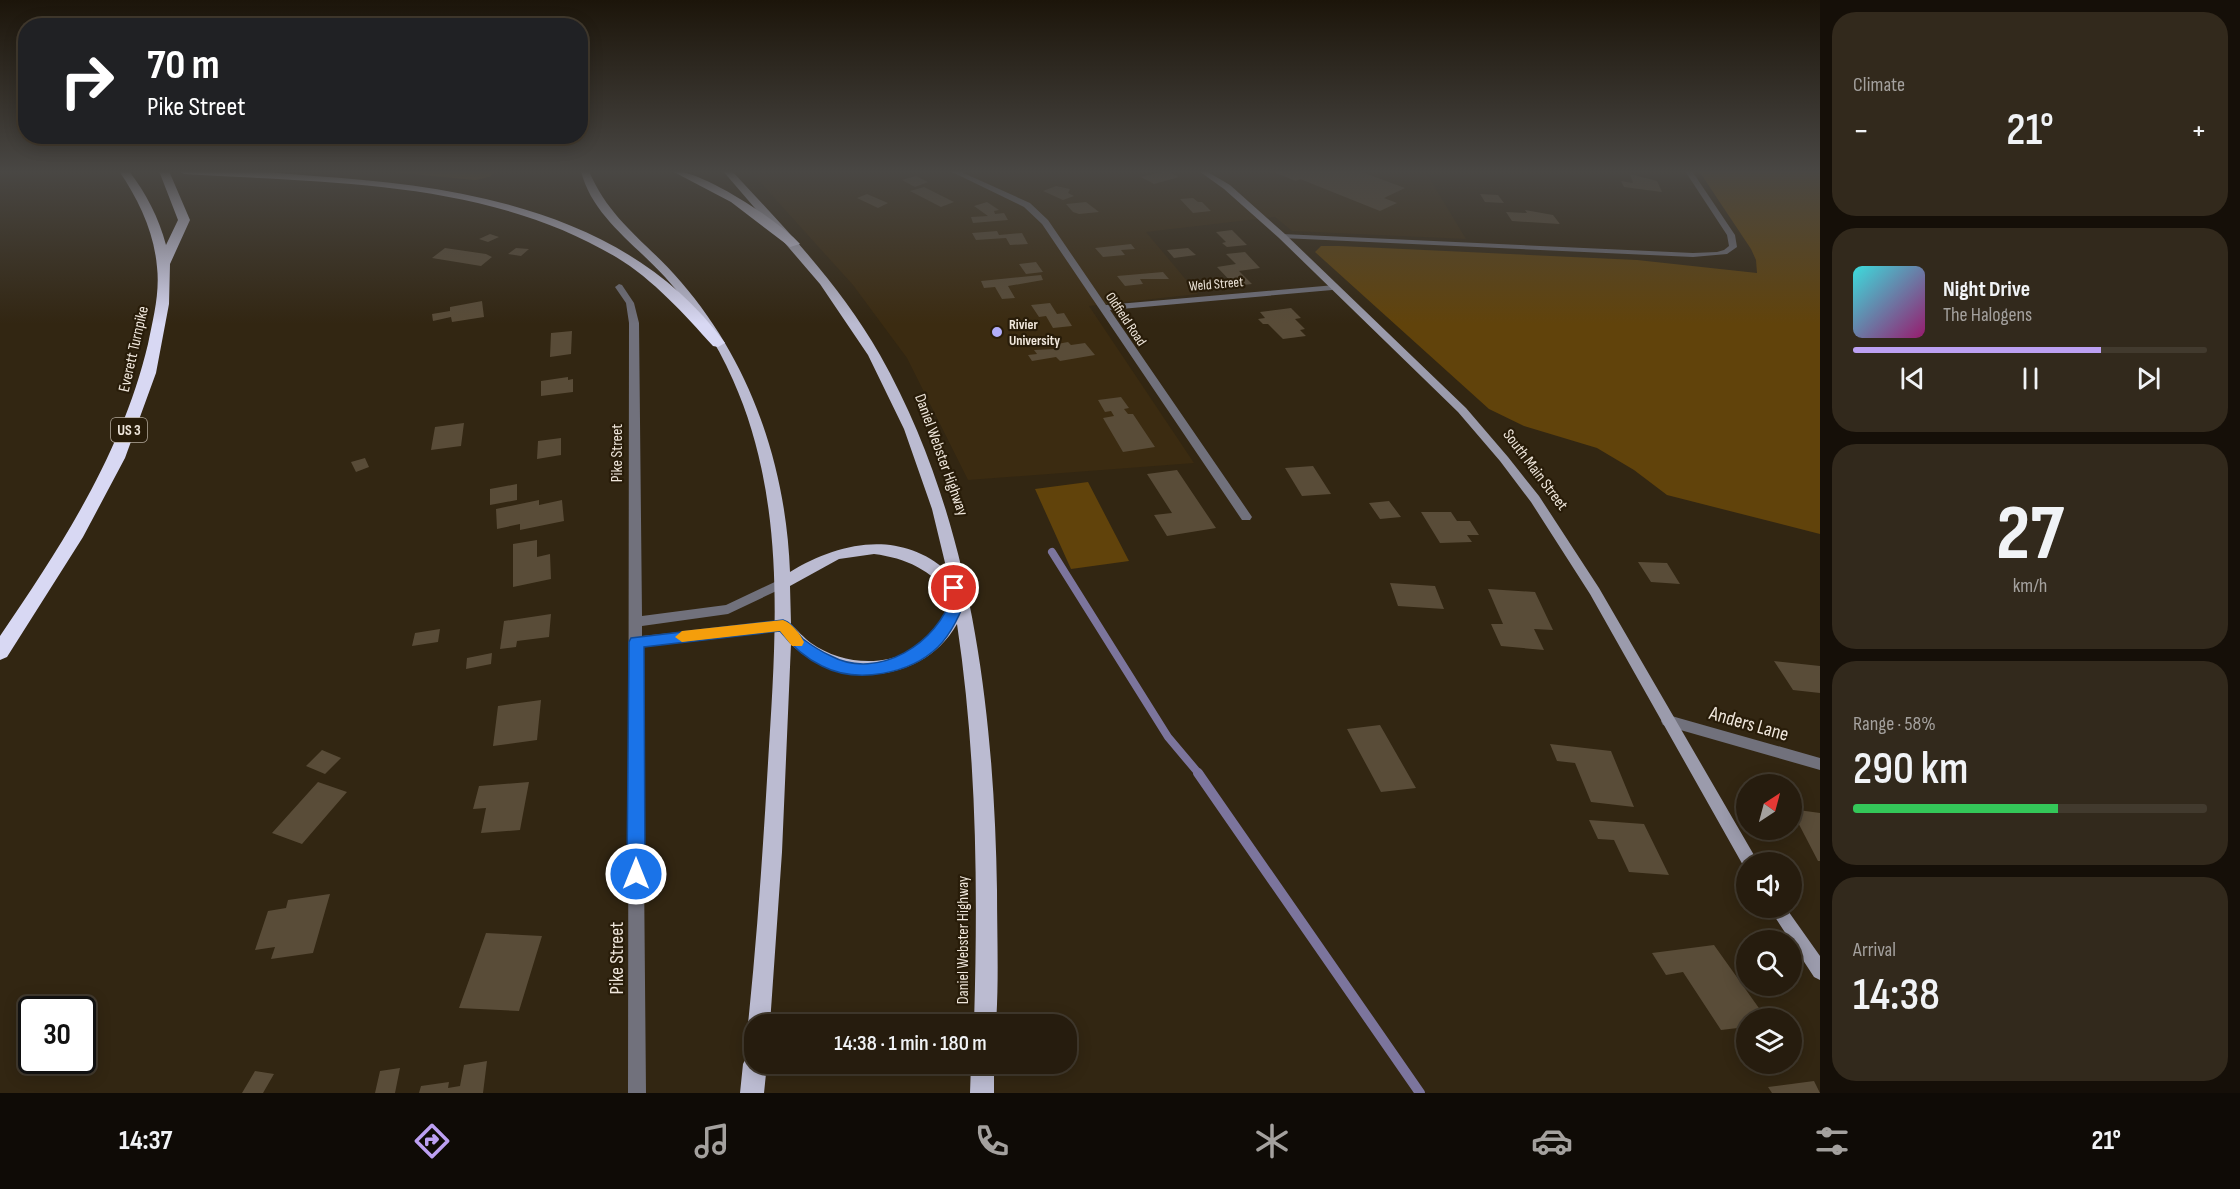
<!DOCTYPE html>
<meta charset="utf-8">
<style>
body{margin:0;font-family:"Sofia Sans Condensed",sans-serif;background:#32291c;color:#f1f3f6;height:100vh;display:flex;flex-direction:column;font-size:22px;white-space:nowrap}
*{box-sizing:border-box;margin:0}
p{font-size:20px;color:#a4a19e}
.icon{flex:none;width:33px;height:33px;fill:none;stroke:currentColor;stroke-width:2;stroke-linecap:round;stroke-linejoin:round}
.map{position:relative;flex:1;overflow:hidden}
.panel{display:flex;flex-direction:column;gap:12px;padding:12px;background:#150f08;width:420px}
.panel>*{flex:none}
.banner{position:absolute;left:18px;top:18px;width:570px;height:126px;border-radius:24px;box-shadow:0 3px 15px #0003,0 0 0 2px #423a2e;background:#202124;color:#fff;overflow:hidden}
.needle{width:39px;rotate:36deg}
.buttons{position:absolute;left:1736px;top:774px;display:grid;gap:12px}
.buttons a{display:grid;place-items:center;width:66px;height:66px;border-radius:50%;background:#261c0e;box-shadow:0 3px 15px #0003,0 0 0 2px #423a2e;font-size:30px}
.speed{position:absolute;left:18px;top:996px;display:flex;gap:12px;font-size:30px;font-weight:700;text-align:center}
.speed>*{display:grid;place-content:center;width:78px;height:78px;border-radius:50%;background:#261c0e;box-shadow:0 3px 15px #0003,0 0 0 2px #423a2e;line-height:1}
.speed .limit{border:3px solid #111;border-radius:9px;background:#fff;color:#111}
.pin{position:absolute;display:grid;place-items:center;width:51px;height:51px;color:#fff;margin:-26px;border:3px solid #fff;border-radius:50%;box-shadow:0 2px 6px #0007}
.me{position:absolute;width:66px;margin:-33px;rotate:0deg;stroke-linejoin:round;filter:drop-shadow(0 0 4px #0008)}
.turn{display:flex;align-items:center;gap:21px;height:126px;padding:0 30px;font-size:27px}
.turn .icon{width:78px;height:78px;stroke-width:2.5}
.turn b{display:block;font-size:42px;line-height:51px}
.big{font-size:45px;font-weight:600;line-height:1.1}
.panel .card{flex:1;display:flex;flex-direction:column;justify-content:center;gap:9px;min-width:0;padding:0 21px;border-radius:24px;background:#32291c}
.panel .dial{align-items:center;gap:0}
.dial b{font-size:78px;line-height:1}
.song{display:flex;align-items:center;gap:18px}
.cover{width:72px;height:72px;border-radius:9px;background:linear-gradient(135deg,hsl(180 70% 55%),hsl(320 70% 35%))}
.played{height:6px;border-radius:3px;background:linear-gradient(90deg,#bca0f2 70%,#423a2e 70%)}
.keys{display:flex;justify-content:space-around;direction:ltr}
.heat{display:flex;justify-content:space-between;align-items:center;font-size:33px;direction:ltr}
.charge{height:9px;border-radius:4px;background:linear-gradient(90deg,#34c759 58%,#423a2e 0)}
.trip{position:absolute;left:744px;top:1014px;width:333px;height:60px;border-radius:24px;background:#261c0e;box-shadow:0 3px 15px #0003,0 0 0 2px #423a2e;font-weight:600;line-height:60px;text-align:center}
.tabs{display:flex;height:96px;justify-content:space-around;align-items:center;background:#0f0b06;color:#a4a19e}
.tabs .icon{width:42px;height:42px}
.tabs .active{color:#bca0f2}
.tabs b{font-size:27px;color:#f1f3f6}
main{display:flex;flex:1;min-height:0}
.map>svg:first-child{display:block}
.built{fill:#3b2b11}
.green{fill:#61430b}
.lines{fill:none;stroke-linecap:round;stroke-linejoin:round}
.stream-far1{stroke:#7c759d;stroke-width:8}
.stream{stroke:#7c759d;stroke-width:10}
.building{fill:#594c38}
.street{fill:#71717c;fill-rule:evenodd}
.secondary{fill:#9b9bac;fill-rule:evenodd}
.primary{fill:#bbbbd1;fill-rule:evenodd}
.highway{fill:#d8d8f3;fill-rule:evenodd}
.route{fill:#1a73e8;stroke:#114b97;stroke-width:1.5}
.slow{fill:#f59e0b}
.poi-dot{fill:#b1adfa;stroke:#281c09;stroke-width:2}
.labels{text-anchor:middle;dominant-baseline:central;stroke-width:4.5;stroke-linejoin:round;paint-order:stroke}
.far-street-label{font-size:14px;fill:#efe6db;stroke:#281c09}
.far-poi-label{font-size:14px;font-weight:bold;fill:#efe6db;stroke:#281c09;text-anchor:start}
.shield{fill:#281c09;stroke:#b3a99c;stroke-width:1.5}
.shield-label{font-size:15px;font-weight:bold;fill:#efe6db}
.street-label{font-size:16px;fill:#efe6db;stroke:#281c09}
.near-street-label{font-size:20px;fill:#efe6db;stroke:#281c09}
</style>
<main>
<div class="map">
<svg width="1820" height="1093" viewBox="0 0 1820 1093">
<rect width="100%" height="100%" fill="#322612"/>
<path class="built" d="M750 171H1425L1466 239 1292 231 1275 217 1146 232 1198 294 1089 306 1194 463 968 480 907 358 853 285Z"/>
<path class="green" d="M380 171H497L489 177 475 180Z
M1699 171H1820V534L1667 495 1634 470 1597 448 1524 426 1489 409 1315 252 1321 246H1339L1637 260 1757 273 1756 260 1751 249Z
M1088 482 1129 561 1071 569 1035 489Z"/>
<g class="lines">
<path class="stream-far1" d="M1052 552 1168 737 1200 775"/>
<path class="stream" d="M1198 773 1420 1093"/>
</g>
<path class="building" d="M1167 171 1179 177 1154 184 1141 177Z
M1271 171H1359L1405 188 1384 198 1397 203 1380 211 1300 179 1296 181Z
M1630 174 1657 181 1662 192 1624 187 1621 181 1633 183Z
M916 176 928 182 915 187 902 180Z
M1056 186 1070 189 1068 193 1074 196 1063 200 1043 191Z
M924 187 954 202 941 207 910 191Z
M867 194 888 203 878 208 857 198Z
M1480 194 1498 195 1504 203 1485 202Z
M1193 198 1198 202H1202L1211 211 1193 213 1180 199Z
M987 202 999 210 994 211 995 214 1004 213 1008 220 973 223 971 217 988 216 974 206Z
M1086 202 1099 212 1079 214 1073 212 1066 204Z
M1525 210 1553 215 1560 224 1512 221 1506 212 1527 213Z
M1232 230 1247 245 1227 247 1222 243 1226 242 1216 232Z
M997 231 999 235 1022 233 1028 244 1010 245 1006 238 976 240 972 233Z
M490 234 499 237 488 242 479 239Z
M1131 244 1135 249 1121 250 1125 255 1103 257 1095 248Z
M445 248 486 254 492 257 481 266 432 258Z
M516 248 529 249 521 256 508 254Z
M1188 248 1196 255 1174 258 1167 250Z
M1245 252 1260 268 1239 271 1252 284 1235 286 1217 267 1236 264 1226 254Z
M1036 262 1043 272 1026 274 1019 264Z
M1163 272 1169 279H1140L1143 284 1125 286 1117 276Z
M1041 275 1043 280 1008 286 1015 298 1002 299 995 287 984 288 981 281Z
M482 301 484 317 452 322 451 317 433 321 432 314 450 311V307Z
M1050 303 1057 314 1064 313 1072 326 1053 328 1046 316 1039 317 1031 305Z
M1291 308 1301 318 1295 319 1305 329 1300 330 1306 336 1283 339 1268 324H1263L1258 319 1265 318 1260 312Z
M572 331 571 354 550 357 551 333Z
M1068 342 1071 345 1085 343 1095 355 1060 361 1056 357 1032 361 1028 355 1037 354 1034 350 1055 349 1052 345Z
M568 377V380L573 379V392L541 396V381Z
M1121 397 1129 408 1124 409 1128 414H1133L1155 447 1123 452 1103 418 1114 416 1111 411 1105 412 1098 400Z
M464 423 461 446 431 450 435 427Z
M561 438V455L537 459 538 441Z
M365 458 369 467 356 472 351 462Z
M1313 466 1331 494 1302 496 1285 468Z
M1177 470 1216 528 1167 536 1154 515 1172 513 1147 474Z
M517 484V500L490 505V489Z
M539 500V505L562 500 564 521 520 530V524L497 529 496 509Z
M1389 501 1401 517 1380 519 1369 503Z
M1421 512H1451L1457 521H1470L1479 535H1467L1472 542 1440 543Z
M537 540V557L550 554 551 579 513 587V544Z
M1638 562 1667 563 1680 584 1651 582Z
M1390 583 1435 586 1444 609 1398 606Z
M1488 589 1535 592 1553 630 1534 629 1544 650 1501 646 1491 624H1503Z
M551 614 549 637 517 641 516 647 500 649 504 621Z
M440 629 438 642 412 646 415 633Z
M492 653 491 664 466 669 467 658Z
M1774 661 1820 666V693L1793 690Z
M541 700 537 740 493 746 498 706Z
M1380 725 1416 788 1381 792 1347 729Z
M1550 744 1611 751 1634 807 1591 802 1575 763 1557 761Z
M322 750 341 758 325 774 306 766Z
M318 782 347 792 302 844 272 833Z
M529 782 520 830 481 833 486 808 473 809 479 786Z
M1791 809 1820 813V861H1818Z
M1589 820 1644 824 1669 875 1629 872 1614 840 1598 839Z
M330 894 313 953 271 959 275 947 255 950 268 911 286 908 288 900Z
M486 933 542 936 519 1011 459 1008Z
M1714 945 1766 1018H1746V1027L1721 1030 1683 972 1666 975 1652 953Z
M487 1061 483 1093H419L421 1086 449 1082 448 1088 460 1086 464 1065Z
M400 1068 395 1093H375L380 1071Z
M255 1071 274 1074 263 1093H242Z
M1814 1081 1820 1093H1772L1768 1087Z"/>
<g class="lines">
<path class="street" d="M950 171H959L1030 203 1048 220 1106 305 1335 285 1336 287 1332 290 1110 310 1250 514 1252 517 1250 520H1242L1042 224 1024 207Z
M1685 171H1692L1735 235 1737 247 1727 254 1693 257 1282 238 1278 236 1282 234 1693 253 1717 252 1724 250 1729 246 1727 235Z
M619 284 622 285 634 303 639 323 642 616 726 605 779 580H787L789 583 787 586 728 614 642 626V636L783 621 788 623 790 626 788 629 783 631 642 646 646 1093H628L629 323 626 303 615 287Z
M1668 715 1820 758V770L1663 725 1661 721 1663 717Z"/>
<path class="secondary" d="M1199 171H1206L1230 185 1285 234 1466 408 1508 457 1539 496 1599 588 1758 862H1746V868L1744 867 1590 594 1531 502 1500 461 1458 412 1279 238 1224 189Z
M1769 908H1786L1820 956V980L1814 977Z"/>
<path class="primary" d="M581 171H589C610 221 647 242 681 282 751 363 786 466 790 572 839 542 899 529 947 571L932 509 904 429 868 355 820 284 723 171H732C785 228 841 286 880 355 971 516 994 707 997 890 997 934 999 980 996 1024H974C978 890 977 757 957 624 924 683 838 691 791 644L782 852 770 1024H754V1033L751 1032 748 1024C757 937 763 850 768 763 776 634 787 501 733 380 717 342 692 307 665 277 635 244 592 216 581 171ZM874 554C906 558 931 570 951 596 948 604 946 614 941 622 914 667 852 672 811 643 804 638 797 630 791 624L790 586 839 559Z
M754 1053V1064H767L764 1093H740L743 1064 747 1056Z
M971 1064H994V1093H970Z"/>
<path class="highway" d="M119 171H129C146 193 159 218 166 245L178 220 159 171H169L190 220 170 264 169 304 156 373 125 458 83 537 7 657 0 660V636C62 545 122 453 148 344 153 319 160 293 157 267 154 232 139 200 119 171Z
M179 171C222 166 270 173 314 176 465 186 629 212 725 343L718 347 713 346C684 314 654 280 616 257 487 180 329 183 184 174Z
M672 171C699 168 781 222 800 244L790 247 731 202Z"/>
</g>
<linearGradient id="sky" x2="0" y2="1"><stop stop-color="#1c150a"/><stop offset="0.53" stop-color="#494744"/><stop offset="1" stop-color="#494744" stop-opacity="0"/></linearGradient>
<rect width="1820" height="324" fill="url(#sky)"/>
<path class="route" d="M954 583 959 584 966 595C962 612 951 634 938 647 910 674 857 684 822 666 805 658 792 646 780 631L644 647 645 874 642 880 636 882 629 880 627 874 629 642 631 638 783 620C793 623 796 632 803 639 811 645 822 652 831 656 878 681 939 643 952 595L947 588Z"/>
<path class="slow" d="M783 620C792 623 800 634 804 642L802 646H792L780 631 682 642 675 637 682 631Z"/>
<circle class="poi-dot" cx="997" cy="332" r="6"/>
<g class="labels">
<g class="far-street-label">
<text transform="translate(1216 284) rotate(-5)">Weld Street</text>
<text transform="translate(1126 319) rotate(56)">Oldfield Road</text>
</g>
<g class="far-poi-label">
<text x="1009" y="324">Rivier<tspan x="1009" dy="16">University</tspan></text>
</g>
<rect class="shield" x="111" y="418" width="36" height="24" rx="4.5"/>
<g class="shield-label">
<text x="129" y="430">US 3</text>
</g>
<g class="street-label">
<text transform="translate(134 349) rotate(-77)">Everett Turnpike</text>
<text transform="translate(617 453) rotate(-90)">Pike Street</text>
<text transform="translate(941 455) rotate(70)">Daniel Webster Highway</text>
<text transform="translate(1535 470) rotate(53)">South Main Street</text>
<text transform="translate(963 940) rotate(-90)">Daniel Webster Highway</text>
</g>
<g class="near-street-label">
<text transform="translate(1749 724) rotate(16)">Anders Lane</text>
<text transform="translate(617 958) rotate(-90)">Pike Street</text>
</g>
</g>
</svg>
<div class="buttons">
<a><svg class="needle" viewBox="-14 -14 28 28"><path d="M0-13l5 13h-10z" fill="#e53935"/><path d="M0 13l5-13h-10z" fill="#a4a19e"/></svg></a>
<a><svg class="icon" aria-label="sound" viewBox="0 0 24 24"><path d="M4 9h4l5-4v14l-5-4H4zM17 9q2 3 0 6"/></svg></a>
<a><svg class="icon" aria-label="search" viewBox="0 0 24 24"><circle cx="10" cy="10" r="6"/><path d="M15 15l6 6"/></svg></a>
<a><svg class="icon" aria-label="layers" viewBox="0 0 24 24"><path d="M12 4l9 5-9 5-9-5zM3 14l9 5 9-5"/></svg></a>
</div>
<div class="speed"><div class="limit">30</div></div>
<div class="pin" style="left:954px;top:588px;background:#d93025"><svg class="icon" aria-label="arrive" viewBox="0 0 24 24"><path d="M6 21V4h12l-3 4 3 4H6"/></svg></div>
<svg class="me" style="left:636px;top:874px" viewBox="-20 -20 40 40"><circle r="17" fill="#1a73e8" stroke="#fff" stroke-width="3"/><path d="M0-11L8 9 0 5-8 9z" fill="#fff"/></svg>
<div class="trip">14:38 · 1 min · 180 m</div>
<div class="banner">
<div class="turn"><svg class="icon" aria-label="right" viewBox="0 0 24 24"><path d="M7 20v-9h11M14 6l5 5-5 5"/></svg><div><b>70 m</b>Pike Street</div></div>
</div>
</div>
<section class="panel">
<div class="card"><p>Climate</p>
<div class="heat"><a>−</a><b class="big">21°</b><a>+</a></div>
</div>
<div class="card">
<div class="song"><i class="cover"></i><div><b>Night Drive</b><p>The Halogens</p></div></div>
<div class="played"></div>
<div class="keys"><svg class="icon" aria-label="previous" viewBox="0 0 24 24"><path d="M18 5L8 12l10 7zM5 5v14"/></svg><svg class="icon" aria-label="pause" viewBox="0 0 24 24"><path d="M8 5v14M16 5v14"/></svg><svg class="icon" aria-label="next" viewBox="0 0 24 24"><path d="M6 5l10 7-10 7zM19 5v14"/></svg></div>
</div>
<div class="card dial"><b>27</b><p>km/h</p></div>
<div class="card"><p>Range · 58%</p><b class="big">290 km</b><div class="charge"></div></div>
<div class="card"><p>Arrival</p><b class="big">14:38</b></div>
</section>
</main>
<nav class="tabs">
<b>14:37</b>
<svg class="icon active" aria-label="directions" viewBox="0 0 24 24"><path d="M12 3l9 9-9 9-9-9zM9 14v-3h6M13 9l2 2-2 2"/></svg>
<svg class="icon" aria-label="music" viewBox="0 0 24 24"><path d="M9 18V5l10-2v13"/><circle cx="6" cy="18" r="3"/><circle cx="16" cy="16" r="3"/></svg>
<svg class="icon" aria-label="phone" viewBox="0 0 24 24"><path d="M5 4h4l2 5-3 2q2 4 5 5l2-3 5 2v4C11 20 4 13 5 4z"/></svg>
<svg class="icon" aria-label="climate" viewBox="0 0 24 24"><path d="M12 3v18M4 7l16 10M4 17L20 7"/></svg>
<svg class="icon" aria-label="car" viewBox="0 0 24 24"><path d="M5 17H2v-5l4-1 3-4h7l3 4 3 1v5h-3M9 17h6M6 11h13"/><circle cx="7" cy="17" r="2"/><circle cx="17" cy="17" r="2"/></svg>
<svg class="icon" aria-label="filters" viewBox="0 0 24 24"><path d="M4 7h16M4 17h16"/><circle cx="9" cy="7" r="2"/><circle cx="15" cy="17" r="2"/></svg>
<b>21°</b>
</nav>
